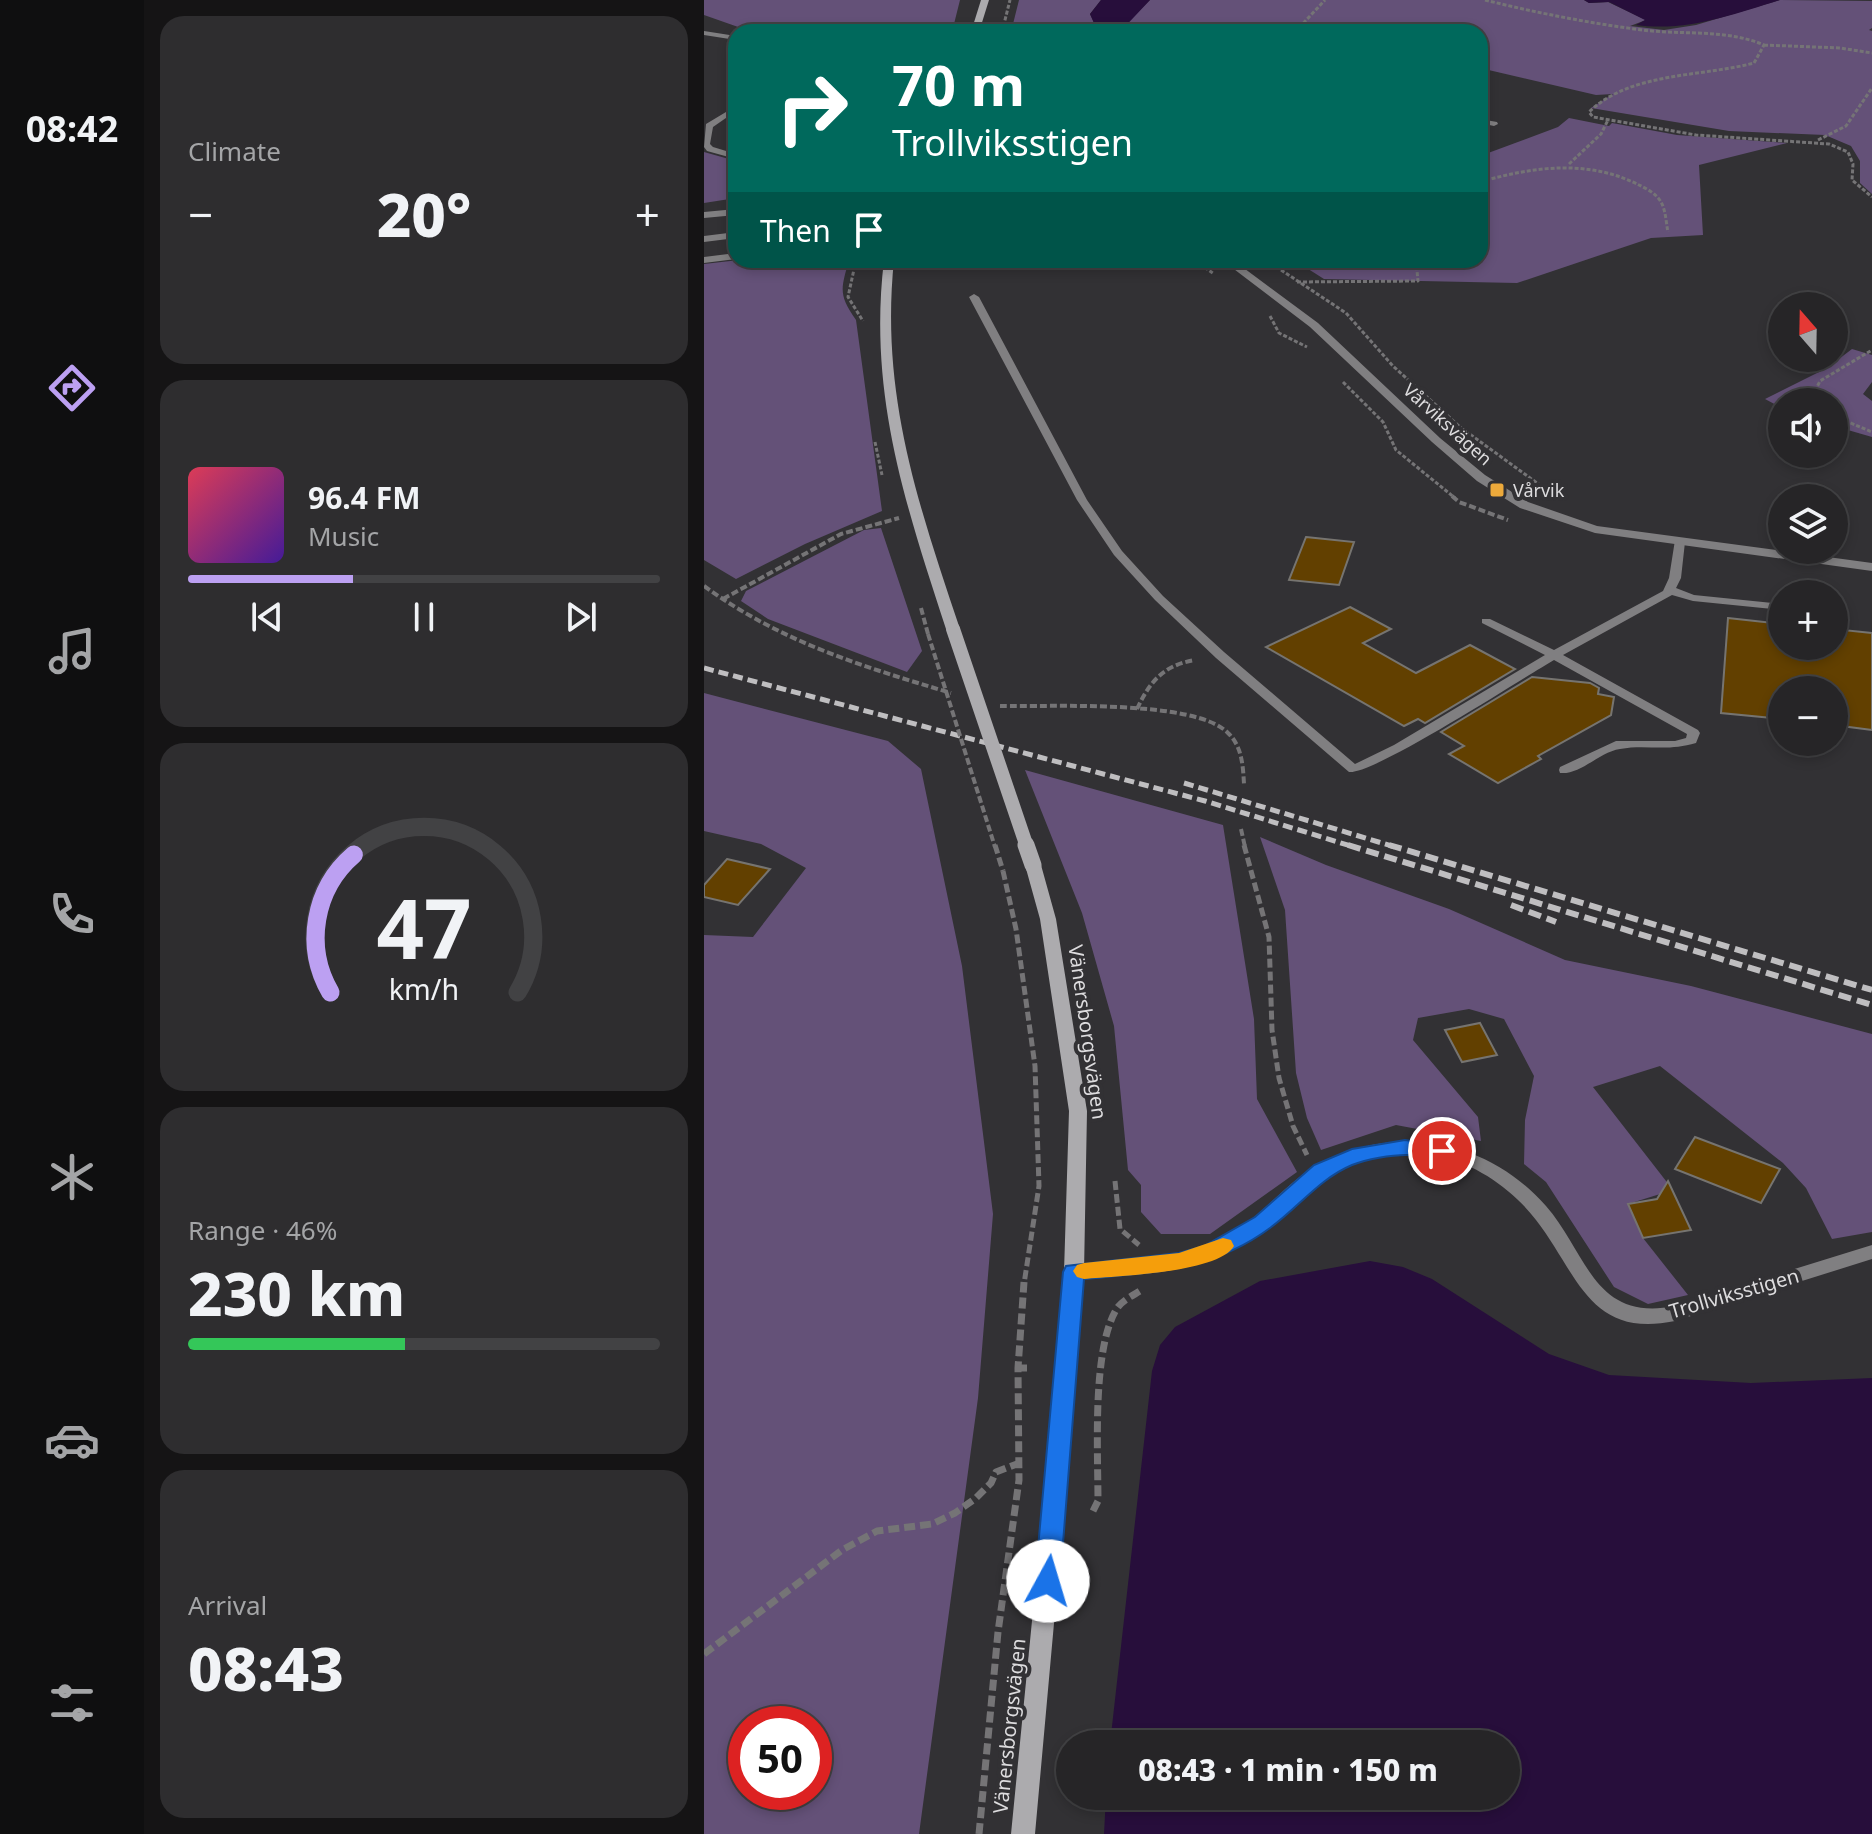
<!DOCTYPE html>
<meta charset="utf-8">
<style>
body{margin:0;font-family:"Noto Sans",sans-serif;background:#2e2d2f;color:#f1f3f6;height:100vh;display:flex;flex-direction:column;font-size:30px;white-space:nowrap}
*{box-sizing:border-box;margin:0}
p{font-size:26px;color:#a4a5a7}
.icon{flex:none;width:44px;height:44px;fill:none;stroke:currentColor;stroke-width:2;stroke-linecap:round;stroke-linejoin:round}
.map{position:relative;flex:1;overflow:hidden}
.side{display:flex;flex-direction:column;gap:16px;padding:16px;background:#151415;width:560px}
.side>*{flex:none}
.hud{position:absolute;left:24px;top:24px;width:760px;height:244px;border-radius:24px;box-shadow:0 4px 12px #0003,0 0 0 2px #424244;background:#00695c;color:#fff;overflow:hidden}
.needle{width:52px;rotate:340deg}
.tools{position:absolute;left:1064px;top:292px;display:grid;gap:16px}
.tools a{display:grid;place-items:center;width:80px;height:80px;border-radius:50%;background:#262527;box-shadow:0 4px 12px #0003,0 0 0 2px #424244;font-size:40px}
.speed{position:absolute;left:24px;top:1706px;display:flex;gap:16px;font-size:40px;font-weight:700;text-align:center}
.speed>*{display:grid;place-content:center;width:104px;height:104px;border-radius:50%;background:#262527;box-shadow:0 4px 12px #0003,0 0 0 2px #424244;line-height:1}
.speed .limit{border:12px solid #d22;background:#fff;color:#111}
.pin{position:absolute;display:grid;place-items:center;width:68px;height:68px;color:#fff;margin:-34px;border:4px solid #fff;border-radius:50%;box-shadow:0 2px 8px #0007}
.me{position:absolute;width:88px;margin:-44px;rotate:6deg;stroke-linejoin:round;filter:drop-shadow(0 0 6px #0008)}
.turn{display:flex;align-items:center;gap:28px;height:168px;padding:0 32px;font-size:36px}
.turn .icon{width:104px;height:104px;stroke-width:2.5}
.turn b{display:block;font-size:56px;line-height:68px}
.then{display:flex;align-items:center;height:76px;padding:0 32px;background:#0003;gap:16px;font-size:30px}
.big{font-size:60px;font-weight:800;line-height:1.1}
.side .tile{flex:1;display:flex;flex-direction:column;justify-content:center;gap:12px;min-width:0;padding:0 28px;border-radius:24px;background:#2e2d2f}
.side .dial{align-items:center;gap:0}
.dial svg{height:208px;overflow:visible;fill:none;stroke:#424244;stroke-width:7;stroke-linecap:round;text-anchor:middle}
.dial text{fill:#f1f3f6;stroke:none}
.song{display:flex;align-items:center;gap:24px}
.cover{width:96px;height:96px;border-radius:12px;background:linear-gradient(135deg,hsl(350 70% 55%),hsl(260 70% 35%))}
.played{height:8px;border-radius:4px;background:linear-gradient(90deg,#bca0f2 35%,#424244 35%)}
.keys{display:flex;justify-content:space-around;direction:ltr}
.heat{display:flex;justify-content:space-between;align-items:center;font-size:44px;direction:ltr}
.charge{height:12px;border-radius:6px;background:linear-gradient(90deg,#34c759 46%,#424244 0)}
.trip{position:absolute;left:352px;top:1730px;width:464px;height:80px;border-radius:40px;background:#262527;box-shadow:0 4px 12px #0003,0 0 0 2px #424244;font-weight:800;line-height:80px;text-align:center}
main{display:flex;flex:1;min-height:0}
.dock{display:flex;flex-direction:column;width:144px;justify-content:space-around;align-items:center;background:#0f0f10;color:#a4a5a7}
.dock .icon{width:56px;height:56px}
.dock .on{color:#bca0f2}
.dock b{font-size:36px;color:#f1f3f6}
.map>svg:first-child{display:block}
.green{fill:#645178;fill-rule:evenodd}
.water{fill:#270e3b}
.building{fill:#624000;stroke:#767470;stroke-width:2}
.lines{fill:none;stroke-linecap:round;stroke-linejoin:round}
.path-far3{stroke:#757476;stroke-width:3;stroke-dasharray:4 2;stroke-linecap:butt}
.path-far2{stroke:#757476;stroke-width:4;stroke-dasharray:7 3;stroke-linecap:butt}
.path-far1{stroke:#757476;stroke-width:5;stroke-dasharray:9 4;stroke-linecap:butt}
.path{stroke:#757476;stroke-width:7;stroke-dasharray:11 5;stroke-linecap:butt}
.service{fill:#807f81;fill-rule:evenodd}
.minor{fill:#807f81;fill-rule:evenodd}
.tertiary{fill:#807f81;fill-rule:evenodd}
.secondary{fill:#acabae;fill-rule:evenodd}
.rail-far1{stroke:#bfbec0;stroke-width:5;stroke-dasharray:10 5;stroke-linecap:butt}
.rail{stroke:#bfbec0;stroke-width:6;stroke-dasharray:13 6;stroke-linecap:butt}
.path-bridge-far1{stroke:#757476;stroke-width:4;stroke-dasharray:7 3;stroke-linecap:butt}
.path-bridge{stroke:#757476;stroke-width:5;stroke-dasharray:9 4;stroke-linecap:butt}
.secondary-bridge-far1{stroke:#acabae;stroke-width:14}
.secondary-bridge{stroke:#acabae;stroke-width:17}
.route{fill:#1a73e8;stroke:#114b97;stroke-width:2}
.slow{fill:#f59e0b}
.poi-dot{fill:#eca93b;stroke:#323134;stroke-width:3}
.labels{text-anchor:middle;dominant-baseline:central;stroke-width:8;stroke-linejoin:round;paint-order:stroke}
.far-street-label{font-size:18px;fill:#dddcde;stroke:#323134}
.far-poi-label{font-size:18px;fill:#dddcde;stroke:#323134;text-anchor:start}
.street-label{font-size:20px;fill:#dddcde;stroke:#323134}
</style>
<main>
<nav class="dock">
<b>08:42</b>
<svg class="icon on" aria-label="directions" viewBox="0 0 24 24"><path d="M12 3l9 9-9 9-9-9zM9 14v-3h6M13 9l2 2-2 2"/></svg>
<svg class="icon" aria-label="music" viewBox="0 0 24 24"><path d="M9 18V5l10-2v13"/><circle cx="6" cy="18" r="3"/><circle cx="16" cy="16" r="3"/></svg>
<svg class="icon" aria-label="phone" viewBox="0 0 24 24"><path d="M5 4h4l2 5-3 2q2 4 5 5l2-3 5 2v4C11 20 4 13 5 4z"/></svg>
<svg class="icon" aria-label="climate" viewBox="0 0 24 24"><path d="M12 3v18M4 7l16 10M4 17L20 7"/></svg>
<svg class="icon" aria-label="car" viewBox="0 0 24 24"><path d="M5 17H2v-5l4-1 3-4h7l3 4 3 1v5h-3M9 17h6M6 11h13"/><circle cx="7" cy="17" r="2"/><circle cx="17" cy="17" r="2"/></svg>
<svg class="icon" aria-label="filters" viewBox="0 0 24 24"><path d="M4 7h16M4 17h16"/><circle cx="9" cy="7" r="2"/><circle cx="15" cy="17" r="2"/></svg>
</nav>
<section class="side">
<div class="tile"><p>Climate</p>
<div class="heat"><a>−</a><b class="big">20°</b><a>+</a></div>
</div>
<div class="tile">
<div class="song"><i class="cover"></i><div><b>96.4 FM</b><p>Music</p></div></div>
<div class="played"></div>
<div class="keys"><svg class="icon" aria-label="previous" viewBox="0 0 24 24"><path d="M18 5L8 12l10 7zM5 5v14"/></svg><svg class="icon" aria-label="pause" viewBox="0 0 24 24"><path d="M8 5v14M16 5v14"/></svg><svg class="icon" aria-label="next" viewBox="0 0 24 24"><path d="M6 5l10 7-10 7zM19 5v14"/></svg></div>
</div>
<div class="tile dial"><svg viewBox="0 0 100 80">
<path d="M14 69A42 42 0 1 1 86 69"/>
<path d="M14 69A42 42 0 0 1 23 16" stroke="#bca0f2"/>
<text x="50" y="56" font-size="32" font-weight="700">47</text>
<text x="50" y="72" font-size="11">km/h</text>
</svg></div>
<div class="tile"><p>Range · 46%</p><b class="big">230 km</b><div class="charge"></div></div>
<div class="tile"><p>Arrival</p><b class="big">08:43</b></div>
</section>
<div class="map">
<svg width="1168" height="1834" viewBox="0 0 1168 1834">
<rect width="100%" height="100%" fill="#323134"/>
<path class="green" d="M0 0H256L248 32H92L95 25 69 23 37 28 0 15Z
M315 0H397L386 14 394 32H307Z
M446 0H880L885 3 904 2 942 20 926 26 960 30 992 25 1076 0 1168 1V28L1165 30 1168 31V194L1156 183V161L1147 146 1121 135 1025 131 887 108 909 94 892 95 776 68V32H414Z
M865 118 905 126 908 123 973 135 1083 143 995 165 999 235 947 238 813 283 620 279 590 260H776V156L854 127Z
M0 152 32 161V198L0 203Z
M35 260H145C137 289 134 294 152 320L178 511 101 544 32 579 0 560V264Z
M1148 349 1168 355V382L1159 394 1168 401V437L1130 426V402H1078V408L1061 399 1123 368Z
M177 528 218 651 203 672 64 619 37 601 42 591 160 530Z
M0 693 184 741 217 769 258 966 289 1214 274 1398 215 1834H0V935L49 937 102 868 57 844 0 831ZM110 1724V1792H42V1724Z
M321 770 519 825 550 1019 553 1099 593 1172 506 1234H457L437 1212V1185L424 1170 410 1026 378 913Z
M556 837 622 865 745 909 861 960 987 986 1168 1034V1232L1128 1239 1102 1188 1079 1163 956 1066 889 1087 969 1190 924 1204 939 1238 984 1295 944 1304 910 1287 842 1182 820 1164 821 1120 830 1076 800 1019 765 1009 714 1018 709 1040 774 1117 777 1141 692 1125 617 1150 603 1118 592 1073 581 910Z"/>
<path class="water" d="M397 0H446L416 32H394L386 14Z
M880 0H1076C1027 15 983 32 932 25L941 20 905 2 885 3Z
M666 1261 699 1267 728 1279 845 1354 905 1375 1047 1383 1168 1378V1834H400L402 1796H802V1744H406L448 1371 456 1345 471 1327 556 1281Z"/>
<path class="building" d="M602 537 650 542 635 585 585 580Z
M646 607 687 629 659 643 712 673 766 645 811 669 721 723 714 719 700 726 562 647Z
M1024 618 1078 624V646H1130V629L1168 633V730L1130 725V690H1078V719L1017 713Z
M828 677 886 683 895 688 894 694 910 697 907 715 834 756 837 759 794 783 745 754 760 746 737 732Z
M23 859 66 869 34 905 0 897V885Z
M776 1023 793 1055 758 1062 741 1030Z
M991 1137 1076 1169 1057 1203 971 1169Z
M964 1181 987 1230 939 1238 924 1204 953 1199Z"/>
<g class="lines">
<path class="path-far3" d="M781 0C833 13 885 23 938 30 978 35 1023 29 1060 45L1050 63C997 77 926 72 885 112L889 117 992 135 1125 144 1144 152 1149 164 1148 180 1168 197
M298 32 306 0
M591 32 621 0
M1060 45 1136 48 1168 53
M1114 140 1142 126 1168 88
M865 164 897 134 904 120
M776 182C828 167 882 159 933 184 941 188 952 193 957 202 962 211 962 223 964 232
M152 260 144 297 159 321
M491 260 510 274
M562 260 642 313 689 366 756 427 844 491
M593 282 714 281 712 260
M566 316 575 333 603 347
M639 382 679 422 692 450 751 498
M1114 402 1110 393 1116 381 1168 350
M1130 416 1168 432
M171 442 178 475"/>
<path class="path-far2" d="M748 496 755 502 804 520
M0 586C77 642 157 666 247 693
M19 599 137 534 195 518
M217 608 224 634
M296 706C346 707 491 699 524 733 538 746 539 766 540 784
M433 709C446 681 460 665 491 660
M537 829 541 847"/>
<path class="path-far1" d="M540 845 565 937 568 1030 575 1078 589 1126 603 1155
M299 871 312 929 331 1066 335 1186 320 1284
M411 1181 416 1229 435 1245"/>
<path class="path" d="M314 1368H323
M389 1511 394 1501C394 1452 388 1351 412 1310 417 1301 428 1296 436 1291
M0 1654 138 1550 173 1531 228 1524 251 1513 272 1498 287 1483 292 1472 313 1464
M275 1834 294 1632 315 1480 314 1368 320 1282"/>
<path class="service" d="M0 31 32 36V40L0 35Z
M32 106V111L9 127 6 144 9 147 32 154V159L3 151 0 147 2 124Z
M776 119 793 122 794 124 790 126 776 123Z
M32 232V238L0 242V236Z
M32 253V259L0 263V257Z
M270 294 275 297 383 500 418 551 459 596 520 652 651 764 690 745 841 655 778 623V619H786L850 650 959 591 965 578 971 540 975 539 981 542 977 578 972 588 990 595 1078 604V610L989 601 968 595 859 655 994 730 996 733 992 743C962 752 942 744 916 749 895 752 877 775 856 773L855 770 856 767 912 741H971L982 738 983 734 850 660C819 678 670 775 645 772L512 658 451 600 410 555 373 500 265 297Z
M1130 609 1142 611 1144 613 1138 616 1130 615Z"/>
<path class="minor" d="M701 1141C756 1142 805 1164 842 1206 884 1254 889 1322 971 1306L1168 1245V1259L971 1321C885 1339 874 1274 832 1220 810 1191 774 1165 738 1157 695 1148 645 1157 611 1185 581 1208 559 1236 525 1252 477 1276 422 1275 370 1279L363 1277 360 1272 363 1267 370 1265C418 1261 471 1263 515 1241 548 1224 569 1198 597 1176 625 1153 665 1143 701 1141Z"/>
<path class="tertiary" d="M32 209V215L0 218V212Z
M518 260H529L614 323 736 438 781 475 824 502 893 526 1168 563V571L891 533 816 508 773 481 728 442 606 327Z"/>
<path class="secondary" d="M277 0H285L275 32H267Z
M180 260H190C176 394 214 504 256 629L249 633 242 629C201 503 164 394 180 260Z
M329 860 337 865 352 919 383 1111 380 1272 374 1357 331 1834H307L354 1357 360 1272 365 1111 336 919 321 865Z"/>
<path class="rail-far1" d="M0 668 501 801 650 847
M480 783 691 847"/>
<path class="rail" d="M644 845 1168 1005
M685 845 1168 990
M807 905 852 922"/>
<path class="path-bridge-far1" d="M224 634 291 847"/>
<path class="path-bridge" d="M291 845 299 871"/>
<path class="secondary-bridge-far1" d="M249 629 323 847"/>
<path class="secondary-bridge" d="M322 845 329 865"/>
</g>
<path class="route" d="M701 1140 745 1146 748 1151 745 1156C731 1160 717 1155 702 1155 687 1155 663 1159 648 1165 615 1179 595 1207 566 1228 508 1271 449 1272 380 1279L356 1581 353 1589 344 1592 335 1589 331 1581 359 1272 362 1266 475 1253 500 1246 551 1217 610 1165 648 1149Z"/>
<path class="slow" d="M519 1238 527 1240 530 1246C515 1273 411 1276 380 1279L373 1277 369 1271 373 1265 380 1263 475 1253Z"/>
<rect class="poi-dot" x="785" y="482" width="16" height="16" rx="4"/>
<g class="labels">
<g class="far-street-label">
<text transform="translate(744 424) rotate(42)">Vårviksvägen</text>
</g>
<g class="far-poi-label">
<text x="809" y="490">Vårvik</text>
</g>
<g class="street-label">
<text transform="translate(384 1032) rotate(82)">Vänersborgsvägen</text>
<text transform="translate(1030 1293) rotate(-16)">Trollviksstigen</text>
<text transform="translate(305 1726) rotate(-84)">Vänersborgsvägen</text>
</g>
</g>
</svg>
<div class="tools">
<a><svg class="needle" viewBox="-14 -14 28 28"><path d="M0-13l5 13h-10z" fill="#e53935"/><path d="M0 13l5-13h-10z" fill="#a4a5a7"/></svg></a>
<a><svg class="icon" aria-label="sound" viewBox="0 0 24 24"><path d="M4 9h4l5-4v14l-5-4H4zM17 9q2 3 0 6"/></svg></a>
<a><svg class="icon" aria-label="layers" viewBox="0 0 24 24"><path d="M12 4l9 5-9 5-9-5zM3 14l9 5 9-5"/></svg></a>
<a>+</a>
<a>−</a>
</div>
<div class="speed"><div class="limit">50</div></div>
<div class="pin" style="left:738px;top:1151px;background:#d93025"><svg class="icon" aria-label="arrive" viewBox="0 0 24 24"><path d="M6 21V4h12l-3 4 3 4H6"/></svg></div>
<svg class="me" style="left:344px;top:1581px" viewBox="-20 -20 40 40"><circle r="19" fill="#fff"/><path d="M0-13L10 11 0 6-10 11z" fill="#1a73e8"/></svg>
<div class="trip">08:43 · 1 min · 150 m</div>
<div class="hud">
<div class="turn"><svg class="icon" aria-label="right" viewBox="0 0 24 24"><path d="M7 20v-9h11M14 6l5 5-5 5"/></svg><div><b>70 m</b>Trollviksstigen</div></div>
<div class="then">Then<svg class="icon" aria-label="arrive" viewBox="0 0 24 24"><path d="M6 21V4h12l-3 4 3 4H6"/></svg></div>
</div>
</div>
</main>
